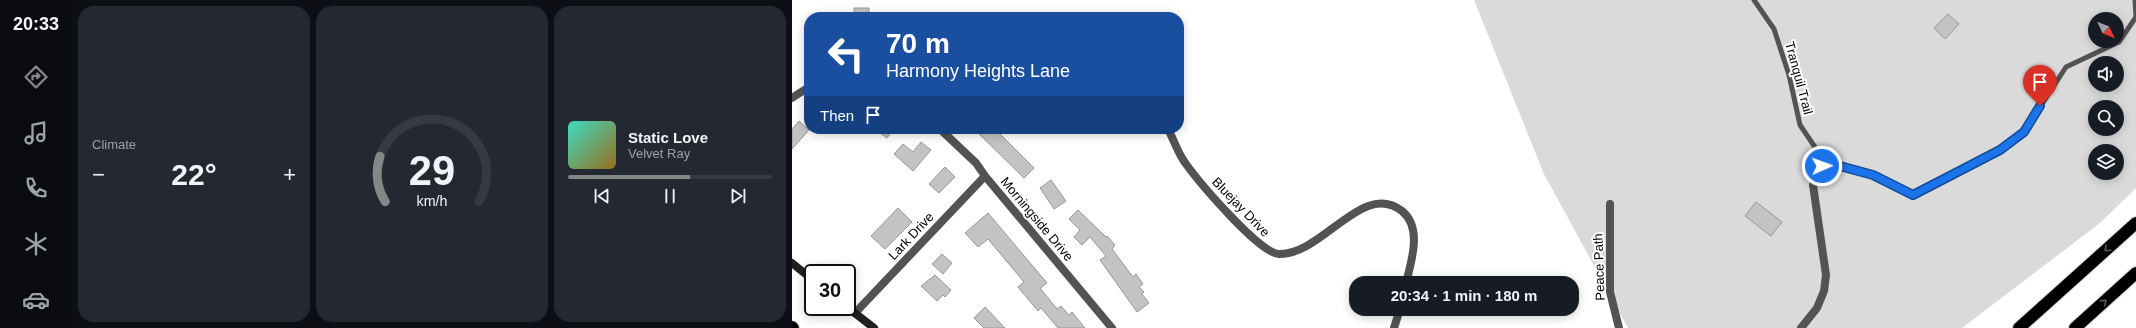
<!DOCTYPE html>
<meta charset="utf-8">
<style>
body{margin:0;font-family:Helvetica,sans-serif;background:#242831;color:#f1f3f6;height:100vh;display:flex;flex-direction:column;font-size:15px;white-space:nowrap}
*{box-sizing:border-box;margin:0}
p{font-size:13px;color:#9ea1a6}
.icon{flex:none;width:22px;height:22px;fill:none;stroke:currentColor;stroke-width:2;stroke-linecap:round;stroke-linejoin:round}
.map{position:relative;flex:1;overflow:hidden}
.side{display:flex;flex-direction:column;gap:6px;padding:6px;background:#0d0f14;width:720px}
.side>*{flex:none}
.hud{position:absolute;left:12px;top:12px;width:380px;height:122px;border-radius:16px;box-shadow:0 2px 10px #0003;background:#1a4fa0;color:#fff;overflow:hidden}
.needle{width:26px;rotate:133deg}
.fabs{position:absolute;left:1296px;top:12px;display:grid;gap:8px}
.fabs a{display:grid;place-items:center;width:36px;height:36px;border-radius:50%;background:#171b24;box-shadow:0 2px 10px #0003;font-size:20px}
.speed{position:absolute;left:12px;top:264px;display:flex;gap:8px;font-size:20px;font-weight:700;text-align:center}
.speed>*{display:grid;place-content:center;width:52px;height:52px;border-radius:50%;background:#171b24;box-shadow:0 2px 10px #0003;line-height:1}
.speed .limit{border:2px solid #111;border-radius:6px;background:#fff;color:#111}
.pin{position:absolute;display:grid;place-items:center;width:34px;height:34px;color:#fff;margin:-41px -17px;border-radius:50% 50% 50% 0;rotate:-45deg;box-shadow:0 0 4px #0007}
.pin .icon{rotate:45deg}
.me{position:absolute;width:44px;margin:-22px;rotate:88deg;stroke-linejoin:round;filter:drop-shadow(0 0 3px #0008)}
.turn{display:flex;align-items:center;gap:14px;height:84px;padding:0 16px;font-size:18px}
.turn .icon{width:52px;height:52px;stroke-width:2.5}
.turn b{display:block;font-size:28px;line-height:34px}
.then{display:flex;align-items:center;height:38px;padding:0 16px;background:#0003;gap:8px;font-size:15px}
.big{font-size:30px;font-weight:700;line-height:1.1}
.side .widget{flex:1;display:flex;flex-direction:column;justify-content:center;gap:6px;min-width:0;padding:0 14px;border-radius:16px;background:#242831}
.side .dial{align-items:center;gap:0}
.dial svg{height:104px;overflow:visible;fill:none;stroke:#363941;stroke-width:7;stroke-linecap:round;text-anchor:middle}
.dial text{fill:#f1f3f6;stroke:none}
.song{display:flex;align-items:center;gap:12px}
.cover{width:48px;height:48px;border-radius:6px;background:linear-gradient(135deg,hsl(170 70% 55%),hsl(40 70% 35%))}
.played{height:4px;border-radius:2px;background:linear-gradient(90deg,#858687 60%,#363941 60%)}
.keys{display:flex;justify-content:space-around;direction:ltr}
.heat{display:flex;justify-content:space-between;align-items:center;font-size:22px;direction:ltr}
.side .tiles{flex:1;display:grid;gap:6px;grid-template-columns:repeat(3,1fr)}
.trip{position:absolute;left:557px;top:276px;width:230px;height:40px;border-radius:16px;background:#171b24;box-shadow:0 2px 10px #0003;font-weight:700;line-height:40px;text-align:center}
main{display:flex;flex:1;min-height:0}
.dock{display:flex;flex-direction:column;width:72px;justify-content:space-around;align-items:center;background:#090b0e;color:#9ea1a6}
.dock .icon{width:28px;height:28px}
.dock .active{color:#858687}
.dock b{font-size:18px;color:#f1f3f6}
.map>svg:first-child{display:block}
.green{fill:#dadada;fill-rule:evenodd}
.building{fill:#c3c3c3;stroke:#979797}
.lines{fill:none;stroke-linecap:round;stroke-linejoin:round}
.highway-casing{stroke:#dbdbdb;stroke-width:14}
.lane{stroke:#535353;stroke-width:5}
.street{stroke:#535353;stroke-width:8}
.secondary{stroke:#202020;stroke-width:8}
.highway{stroke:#000;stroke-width:12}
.oneway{stroke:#595959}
.route-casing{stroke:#114b97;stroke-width:10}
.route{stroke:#1a73e8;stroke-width:7}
.labels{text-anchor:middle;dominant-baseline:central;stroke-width:4;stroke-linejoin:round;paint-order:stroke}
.street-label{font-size:13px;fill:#000;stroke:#fff}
</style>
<main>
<nav class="dock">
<b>20:33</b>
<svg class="icon active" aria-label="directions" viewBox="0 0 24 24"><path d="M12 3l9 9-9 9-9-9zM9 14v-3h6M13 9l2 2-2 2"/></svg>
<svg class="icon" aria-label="music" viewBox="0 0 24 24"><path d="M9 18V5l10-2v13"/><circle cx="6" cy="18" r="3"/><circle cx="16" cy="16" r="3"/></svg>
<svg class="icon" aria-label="phone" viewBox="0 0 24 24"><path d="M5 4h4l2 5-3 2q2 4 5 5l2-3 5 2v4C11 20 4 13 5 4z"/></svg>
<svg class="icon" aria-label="climate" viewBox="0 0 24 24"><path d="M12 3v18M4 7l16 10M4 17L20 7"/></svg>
<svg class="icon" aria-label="car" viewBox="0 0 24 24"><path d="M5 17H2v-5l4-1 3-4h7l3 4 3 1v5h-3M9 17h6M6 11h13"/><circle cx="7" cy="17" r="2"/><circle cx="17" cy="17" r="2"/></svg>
</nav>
<section class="side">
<div class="tiles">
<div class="widget"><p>Climate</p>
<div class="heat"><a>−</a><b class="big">22°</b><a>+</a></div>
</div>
<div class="widget dial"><svg viewBox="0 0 100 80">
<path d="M14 69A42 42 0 1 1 86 69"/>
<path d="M14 69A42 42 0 0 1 10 34" stroke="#858687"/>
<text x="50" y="56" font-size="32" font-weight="700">29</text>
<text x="50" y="72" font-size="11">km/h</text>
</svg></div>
<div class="widget">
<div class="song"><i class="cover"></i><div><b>Static Love</b><p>Velvet Ray</p></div></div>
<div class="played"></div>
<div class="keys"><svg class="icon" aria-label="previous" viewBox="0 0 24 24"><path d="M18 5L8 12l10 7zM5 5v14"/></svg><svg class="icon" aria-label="pause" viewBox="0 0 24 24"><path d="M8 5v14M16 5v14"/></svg><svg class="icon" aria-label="next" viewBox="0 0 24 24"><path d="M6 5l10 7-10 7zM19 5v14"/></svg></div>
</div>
</div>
</section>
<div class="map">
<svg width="1344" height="328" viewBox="0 0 1344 328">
<rect width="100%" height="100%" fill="#fff"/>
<path class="green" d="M682 0H1344V188L1308 223 1170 328H836L752 174ZM1303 19H1325V41H1303ZM1303 63H1325V85H1303ZM1303 107H1325V129H1303ZM1303 151H1325V173H1303Z"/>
<path class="building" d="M62 8H77V17H62Z
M1156 14 1167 24 1153 39 1142 28Z
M7 121 17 130 0 149V129Z
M82 129H102L95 138Z
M182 129H213L208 134 242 168 232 178Z
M129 142 139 150 121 171 102 154 111 144 121 152Z
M153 167 163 177 147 193 137 184Z
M259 180 274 201 262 209 248 188Z
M964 202 990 222 979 236 953 216Z
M106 208 120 222 93 249 79 236Z
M286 210 314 237 315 236 323 245 320 249 341 277 344 274 351 284 347 287 352 292 350 294 357 303 345 312 308 260 314 256 298 237 290 245 282 237 288 230 277 219Z
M196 213 255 283 248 288 265 309 269 306 277 315 280 312 293 328H266L249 308 246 311 226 287 232 282 196 239 186 247 173 233Z
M150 254 160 263 151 274 140 264Z
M143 275 159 290 153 297 151 295 145 301 129 286Z
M193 307 213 328H192L182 318Z"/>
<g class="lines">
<g class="highway-casing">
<path id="highway" d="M0 327 1 328
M1227 328 1344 223
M1283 328 1344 273"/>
</g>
<path class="lane" d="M962 0 982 29 997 75 1008 125 1033 162 1081 175 1121 195 1208 150 1232 132 1274 67 1327 42 1344 17 1343 0"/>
<path class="street" d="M0 98 17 87
M148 129 184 163 193 176 320 328
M376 129C382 140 386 154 394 164 407 182 467 253 487 254 531 255 570 180 610 211 631 228 619 262 614 283
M818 204V292L827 328
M63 313 193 176
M602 328 608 309
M1009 328 1025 308 1032 291 1034 275 1021 185 1033 162"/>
<path class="secondary" d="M0 263 21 280
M55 307 82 328"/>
<use href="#highway" class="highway"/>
</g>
<defs><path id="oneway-chevron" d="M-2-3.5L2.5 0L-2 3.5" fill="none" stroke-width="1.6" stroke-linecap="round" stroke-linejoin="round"/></defs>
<g class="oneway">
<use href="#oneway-chevron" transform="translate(1315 249) rotate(137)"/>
<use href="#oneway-chevron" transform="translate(1312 302) rotate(-42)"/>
</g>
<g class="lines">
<g class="route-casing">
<path id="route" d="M1030 166 1033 162 1081 175 1121 195 1208 150 1232 132 1248 106"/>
</g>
<use href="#route" class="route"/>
</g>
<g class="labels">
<g class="street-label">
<text transform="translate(1007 78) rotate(75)">Tranquil Trail</text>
<text transform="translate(449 207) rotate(46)">Bluejay Drive</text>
<text transform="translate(245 219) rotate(50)">Morningside Drive</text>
<text transform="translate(119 236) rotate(-47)">Lark Drive</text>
<text transform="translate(807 267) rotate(-92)">Peace Path</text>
</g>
</g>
</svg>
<div class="fabs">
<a><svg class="needle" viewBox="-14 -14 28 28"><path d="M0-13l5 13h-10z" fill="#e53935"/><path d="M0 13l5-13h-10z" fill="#9ea1a6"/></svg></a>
<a><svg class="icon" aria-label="sound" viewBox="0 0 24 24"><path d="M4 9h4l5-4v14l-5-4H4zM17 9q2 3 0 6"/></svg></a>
<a><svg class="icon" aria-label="search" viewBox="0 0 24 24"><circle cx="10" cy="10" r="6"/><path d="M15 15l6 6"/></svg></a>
<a><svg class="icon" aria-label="layers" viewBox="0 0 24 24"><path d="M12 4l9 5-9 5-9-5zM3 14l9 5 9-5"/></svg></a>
</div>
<div class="speed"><div class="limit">30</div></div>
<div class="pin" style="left:1248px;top:106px;background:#d93025"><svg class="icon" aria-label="arrive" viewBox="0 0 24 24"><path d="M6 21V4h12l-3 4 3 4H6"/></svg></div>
<svg class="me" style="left:1030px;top:166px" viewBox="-20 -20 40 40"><circle r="17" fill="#1a73e8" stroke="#fff" stroke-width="3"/><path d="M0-11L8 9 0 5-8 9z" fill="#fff"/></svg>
<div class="trip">20:34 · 1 min · 180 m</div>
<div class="hud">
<div class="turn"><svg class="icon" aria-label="left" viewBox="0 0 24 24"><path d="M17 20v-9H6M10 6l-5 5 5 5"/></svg><div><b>70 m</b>Harmony Heights Lane</div></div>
<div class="then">Then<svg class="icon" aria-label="arrive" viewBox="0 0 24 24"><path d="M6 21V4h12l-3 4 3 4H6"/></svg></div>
</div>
</div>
</main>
